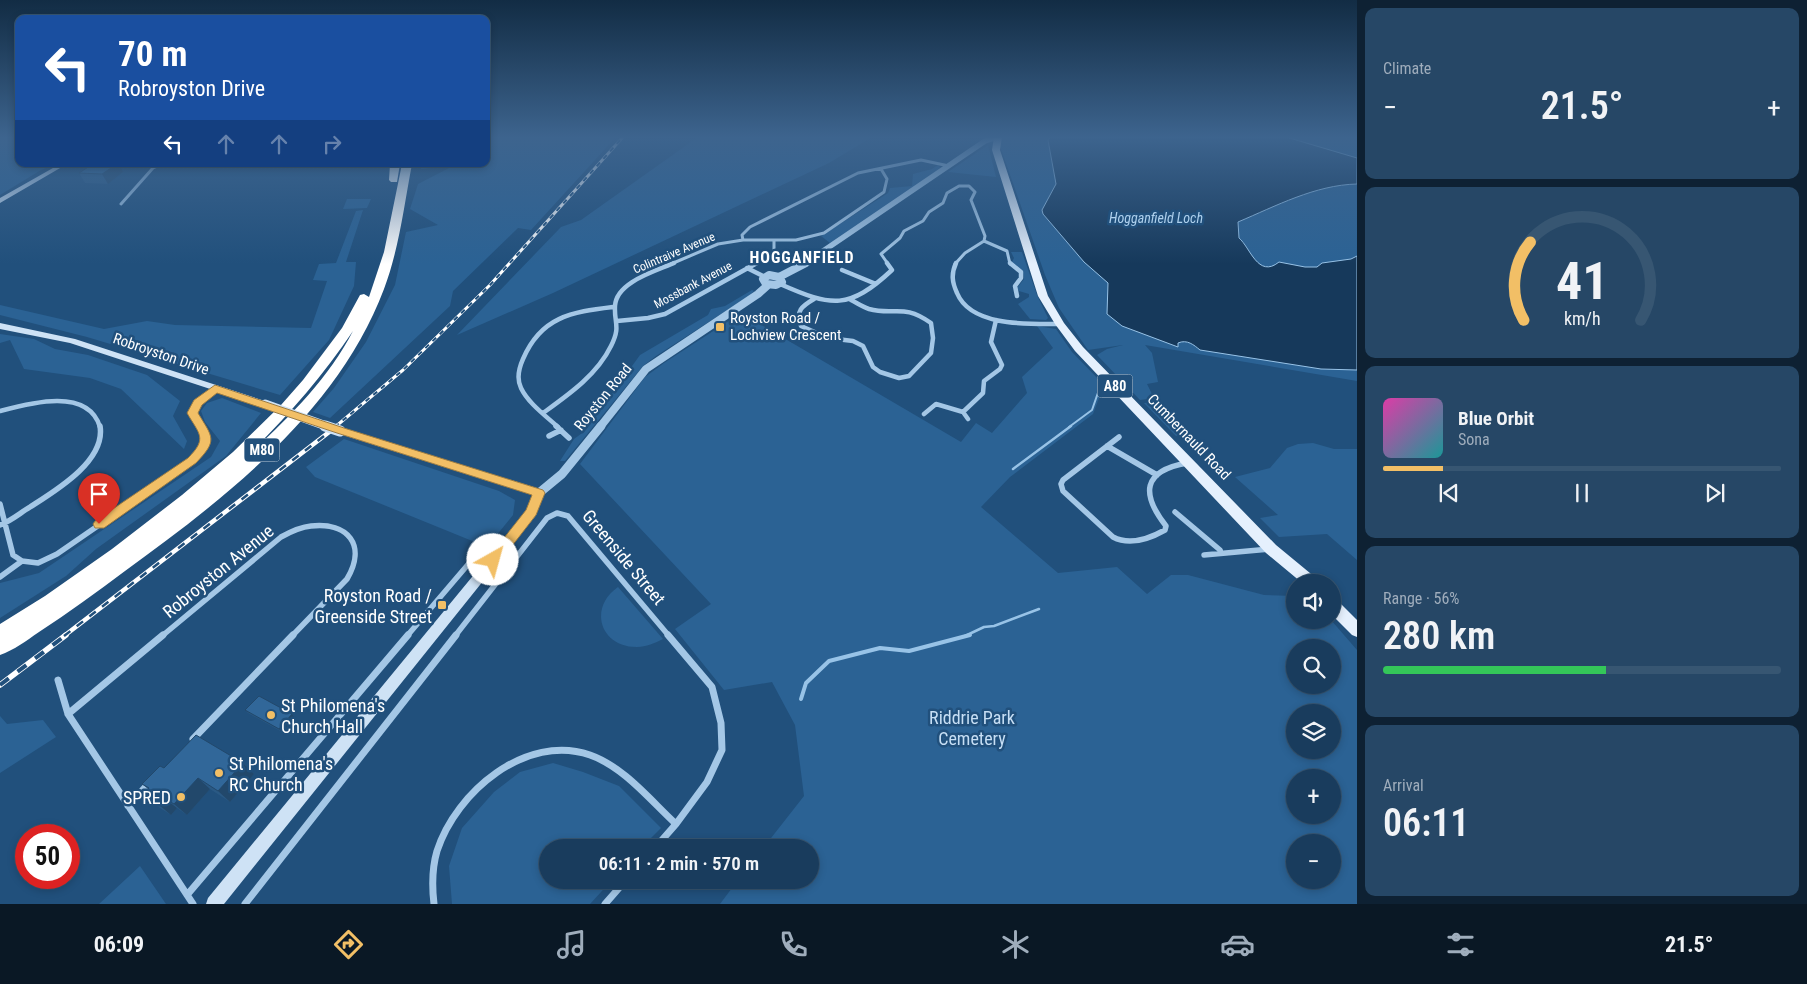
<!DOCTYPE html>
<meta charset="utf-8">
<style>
body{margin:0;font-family:"Roboto Condensed",sans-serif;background:#264766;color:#f1f3f6;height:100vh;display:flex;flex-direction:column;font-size:19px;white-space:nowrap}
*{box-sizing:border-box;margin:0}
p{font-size:16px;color:#9fadbc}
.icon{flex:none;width:28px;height:28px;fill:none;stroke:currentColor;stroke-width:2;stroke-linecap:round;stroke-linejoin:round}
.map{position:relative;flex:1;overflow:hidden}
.details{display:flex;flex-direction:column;gap:8px;padding:8px;background:#0e2133;width:450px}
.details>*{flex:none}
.banner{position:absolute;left:15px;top:15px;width:475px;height:152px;border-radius:10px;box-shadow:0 2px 8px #0003,0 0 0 1px #375672;background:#1a4fa0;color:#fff;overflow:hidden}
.controls{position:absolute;left:1286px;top:574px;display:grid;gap:10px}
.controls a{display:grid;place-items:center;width:55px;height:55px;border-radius:50%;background:#193c5d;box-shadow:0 2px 8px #0003,0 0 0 1px #375672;font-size:25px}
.speed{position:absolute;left:15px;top:824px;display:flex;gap:10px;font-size:25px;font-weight:700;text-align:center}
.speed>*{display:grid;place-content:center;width:65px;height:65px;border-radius:50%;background:#193c5d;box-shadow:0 2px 8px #0003,0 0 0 1px #375672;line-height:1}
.speed .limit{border:8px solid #d22;background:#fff;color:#111}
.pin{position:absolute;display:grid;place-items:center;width:42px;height:42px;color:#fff;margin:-51px -21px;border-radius:50% 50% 50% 0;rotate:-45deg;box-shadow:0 0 5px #0007}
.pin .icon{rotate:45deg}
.me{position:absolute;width:55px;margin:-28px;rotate:38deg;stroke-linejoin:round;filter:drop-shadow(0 0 4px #0008)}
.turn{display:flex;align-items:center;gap:18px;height:105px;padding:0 20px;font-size:22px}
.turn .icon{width:65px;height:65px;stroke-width:2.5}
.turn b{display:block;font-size:35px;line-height:42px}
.lanes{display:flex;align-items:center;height:48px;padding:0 20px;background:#0003;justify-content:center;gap:25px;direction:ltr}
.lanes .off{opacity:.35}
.big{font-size:38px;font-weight:600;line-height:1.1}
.details .widget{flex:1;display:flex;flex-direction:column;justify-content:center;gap:8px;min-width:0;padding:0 18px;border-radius:10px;background:#264766}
.details .dial{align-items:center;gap:0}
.dial svg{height:130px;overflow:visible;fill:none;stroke:#375672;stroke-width:7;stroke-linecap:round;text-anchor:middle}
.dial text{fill:#f1f3f6;stroke:none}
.song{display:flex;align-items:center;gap:15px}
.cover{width:60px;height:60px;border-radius:8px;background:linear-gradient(135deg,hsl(320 70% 55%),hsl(180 70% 35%))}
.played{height:5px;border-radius:2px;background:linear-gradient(90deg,#f2bf66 15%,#375672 15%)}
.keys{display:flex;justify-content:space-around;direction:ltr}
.heat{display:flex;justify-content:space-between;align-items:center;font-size:28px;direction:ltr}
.charge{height:8px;border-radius:4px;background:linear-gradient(90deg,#34c759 56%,#375672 0)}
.trip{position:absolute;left:539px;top:839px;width:280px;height:50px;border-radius:25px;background:#193c5d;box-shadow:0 2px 8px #0003,0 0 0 1px #375672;font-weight:600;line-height:50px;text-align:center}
.tab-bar{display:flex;height:80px;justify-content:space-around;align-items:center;background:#0a1825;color:#9fadbc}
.tab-bar .icon{width:35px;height:35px}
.tab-bar .on{color:#f2bf66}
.tab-bar b{font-size:22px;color:#f1f3f6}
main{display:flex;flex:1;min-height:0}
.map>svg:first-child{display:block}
.green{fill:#2b6294;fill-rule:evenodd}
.water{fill:#16395b;stroke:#98c3e7}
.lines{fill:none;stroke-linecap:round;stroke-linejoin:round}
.stream-far2{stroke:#98c3e7;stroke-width:2}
.stream-far1{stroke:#98c3e7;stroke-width:2.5}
.stream{stroke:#98c3e7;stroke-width:4}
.minor-far3{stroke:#a4c7e6;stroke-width:3}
.minor-far2{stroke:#a4c7e6;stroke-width:4.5}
.minor-far1{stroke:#a4c7e6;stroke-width:5.5}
.minor{stroke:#a4c7e6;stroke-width:7}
.tertiary-far2{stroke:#a4c7e6;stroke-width:5.5}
.tertiary-far1{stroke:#a4c7e6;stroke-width:8}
.tertiary{stroke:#a4c7e6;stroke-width:9}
.secondary{fill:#cee2f5;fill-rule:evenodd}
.primary{fill:#e5f0fd;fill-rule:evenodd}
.motorway{fill:#fff;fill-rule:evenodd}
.rail-far2-casing{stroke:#fff;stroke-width:3}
.rail-far1-casing{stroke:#fff;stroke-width:4.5}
.rail-casing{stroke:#fff;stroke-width:5.5}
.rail-far2{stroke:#21507c;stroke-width:2;stroke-dasharray:5;stroke-linecap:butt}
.rail-far1{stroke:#21507c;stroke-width:2.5;stroke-dasharray:8;stroke-linecap:butt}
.rail{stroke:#21507c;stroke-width:4;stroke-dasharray:11;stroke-linecap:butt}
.secondary-bridge-far1{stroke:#cee2f5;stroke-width:9}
.secondary-bridge{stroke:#cee2f5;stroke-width:11}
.wall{fill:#2a5984}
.shaded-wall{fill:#22486b}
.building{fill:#316799;stroke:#22486b}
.route{fill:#f2bf66;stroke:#9d7c42}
.poi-dot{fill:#f2bf66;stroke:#21507c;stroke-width:2}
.labels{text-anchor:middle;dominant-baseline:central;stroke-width:5;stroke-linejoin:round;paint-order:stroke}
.far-street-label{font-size:12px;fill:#fff;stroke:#21507c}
.far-water-label{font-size:14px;font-style:italic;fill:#afd1ee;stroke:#21507c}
.shield{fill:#21507c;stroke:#bccad8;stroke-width:1}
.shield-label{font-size:14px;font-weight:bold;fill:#fff}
.poi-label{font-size:15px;fill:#fff;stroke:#21507c;text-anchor:start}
.street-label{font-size:15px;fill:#fff;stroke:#21507c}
.far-district-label{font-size:16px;font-weight:bold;letter-spacing:1px;fill:#fff;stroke:#21507c}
.near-street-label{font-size:18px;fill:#fff;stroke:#21507c}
.near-poi-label{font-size:18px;fill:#fff;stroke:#21507c;text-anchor:end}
.near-park-label{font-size:18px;fill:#c7dff5;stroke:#21507c}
</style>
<main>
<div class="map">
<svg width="1357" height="904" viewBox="0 0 1357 904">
<rect width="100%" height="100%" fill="#21507c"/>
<path class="green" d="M0 137H19V164H56L41 170 0 195Z
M486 137H616L531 230 518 228 453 291 450 306 330 418 313 412 334 388 366 342 395 285 406 232 438 225 410 209 418 184 453 166 421 169 422 164H486Z
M698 137H872L829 163 553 293 457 335 561 227 581 220Z
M1002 137H1357V381L1145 345 1152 353 1158 382 1147 384 1154 398 1140 400 1097 355 1107 349 1123 345 1088 350 1059 308 1045 275 1000 146Z
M988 145 996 177 948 172Z
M938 165 941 168 830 243 821 236 888 193 890 188 912 186 913 174 932 169Z
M347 199H371L367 208 343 209Z
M363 210 346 262H356L354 286 329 340 280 395 87 337 0 315V305L104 329 147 321 175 325 311 328 327 281 313 280 319 264 336 263 356 211Z
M1011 252H1022L1037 295 1048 318 1046 320 1030 319 1018 304 1029 297V294L1019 291 1017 288 1024 279 1023 271 1012 262 1014 258Z
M752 290 754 291 749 296 656 356 643 366 565 461H560L574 439 585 431 640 355 708 315 711 309 725 306Z
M741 313 961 442 976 423 992 433 1027 393 1022 377 1053 348 1037 326 1056 329 1072 352 1104 385 1093 414 1010 477 981 507 1058 573 1117 567 1147 594 1171 575H1188L1264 595 1295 596V620H1331L1357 650V904H720L738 880H810V848L764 847 804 796 795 725 772 682 724 690 675 629 711 604 580 464 645 377 664 363ZM1295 648H1332V685H1295ZM1295 712H1332V750H1295ZM1295 778H1332V815H1295ZM1295 842H1332V880H1295Z
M0 334 34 339 55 349 88 355 147 375 180 401 173 416 187 441 184 449 121 389 90 378 24 369 10 340 0 343Z
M222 398 261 413 226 456 96 549 66 576 0 618V583L39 573 211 457 220 441 205 422 201 411 207 403Z
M1156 402 1186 432 1176 436 1144 403Z
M344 439 499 491 515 500 513 515 487 547 315 477 306 467Z
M1313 443 1334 449H1357V560L1327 534 1279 537 1260 518 1278 515 1235 477 1270 468 1287 448 1298 444Z
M618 587 663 639C655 643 646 647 637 647 600 647 588 608 618 587Z
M0 716 7 724 43 720 56 737 0 773Z
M553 763 583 772 619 786 661 828 642 847 548 848V880H612L590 904H452L449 866 462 828 494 792 520 772Z
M140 866 166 904H99Z"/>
<path class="water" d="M1050 137H1286L1357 158V184C1315 185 1276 206 1238 222L1239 238C1250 247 1258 279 1279 262L1305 267H1317L1322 263 1351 259 1357 256V370L1321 369 1200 350C1194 345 1187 339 1178 343V347L1122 326 1107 314 1108 283 1084 262 1043 214 1042 210 1056 184 1048 140Z"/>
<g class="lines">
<path class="stream-far2" d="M1069 427 1092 410 1101 384"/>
<path class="stream-far1" d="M1013 469 1071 426
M965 636 984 627 994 626 1039 609"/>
<path class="stream" d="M801 699 806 683 829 661 880 648 909 651 970 635"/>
<path class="minor-far3" d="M121 204 153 168 162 164
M743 240 742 235 750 227 858 173 921 160 949 166
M984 241 1007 251 1010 264
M671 264 718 244 743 240H796L824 233 884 192 887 179 881 169
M755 264 768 257 774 251V241
M888 264 881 254 900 238 904 231 923 221 929 212 943 203 947 193 959 186H969L975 192 971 200 985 236 984 241 965 253 955 264"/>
<path class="minor-far2" d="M956 263C951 274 952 282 957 293 971 327 1029 324 1060 324
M1010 263 1021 272V278L1015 286 1017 296
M747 268 765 277
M842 270 876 284
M780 284C832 307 849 310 892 270L887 263
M814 299C802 306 795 311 801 326L828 338 853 341 863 346 873 367 880 372 899 378 909 376 931 353 933 338 931 323C903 303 895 316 869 309 863 307 857 303 851 300
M617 321 648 318 665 314 757 263
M0 411C30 403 88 387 100 427
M543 413C568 395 597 375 611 346 621 326 614 324 615 306 616 282 656 271 674 263
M924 414 936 404 963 412
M968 419 963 412 983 393 984 381 1000 369 1002 365 991 342 996 320
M199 427 192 413 198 403 215 388
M558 427C546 416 528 403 521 388 516 378 519 368 523 359 541 317 571 312 613 307"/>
<path class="minor-far1" d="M556 426 569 438
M549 436 561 430
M1119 437 1063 480 1061 484 1063 491 1113 537C1130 546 1149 539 1165 530L1166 526C1141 494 1142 471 1187 463
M1107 446 1157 475
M0 504 13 555 22 561
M1175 512 1220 550
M0 525C11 521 20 513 30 507 55 491 106 461 100 426
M1204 555 1270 549
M22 561 38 563 57 554 192 461 205 442 199 426
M0 577 22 561
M162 636 281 537C290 532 300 527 311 526 348 522 367 545 347 579L292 636
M407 636 471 561 479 556 493 560
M455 636 547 518 557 513 568 516 669 636"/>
<path class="minor" d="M58 680 68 714 193 904
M68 714 163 635
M193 739 293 635
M128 806 150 782
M655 848 676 824 707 782 722 750 721 723 712 687 668 635
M187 895 408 635
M245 904 456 635
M434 904C432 887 432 868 437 851 456 792 526 733 590 755 624 767 650 800 676 824
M605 904 626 880"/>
<path class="tertiary-far2" d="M804 264 985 141 997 137"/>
<path class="tertiary-far1" d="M769 275 779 277 782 282 776 285 766 284 763 279Z
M779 277 806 263
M600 427 646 369 758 294 768 285"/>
<path class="tertiary" d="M539 493 562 474 601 426"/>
<path class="secondary" d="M60 164H67L0 203V198Z
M0 323 75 339 268 402 270 404 265 407 262 406 70 343 0 329Z
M340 428 543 490 544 493 536 515 224 904H206L208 898 527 510 533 495 337 433 335 431Z"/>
<path class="primary" d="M994 137H1002L1000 150 1048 296 1064 323 1083 347 1276 545 1316 578 1318 582H1301L1266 553 1075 351 1055 324 1038 296 992 150Z
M1332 599 1337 600 1357 620V637L1352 635 1332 615Z"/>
<path class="motorway" d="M390 164H400L397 182H391L389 180Z
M402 164H412C404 206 399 249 384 289 338 411 227 497 125 571 97 592 68 613 39 632 26 641 14 650 0 655V624L45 596 112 549 182 495 233 452 281 405 303 380 342 328 360 295 364 294 369 297 384 252ZM353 331C328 379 288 419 248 455 287 417 323 376 353 331Z"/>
<g class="rail-far2-casing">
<path id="rail-far2" d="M335 427 403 370 490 285 623 137"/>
</g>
<g class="rail-far1-casing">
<path id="rail-far1" d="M64 636 337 426"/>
</g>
<g class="rail-casing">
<path id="rail" d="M0 685 66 635"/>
</g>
<use href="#rail-far2" class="rail-far2"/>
<use href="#rail-far1" class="rail-far1"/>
<use href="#rail" class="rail"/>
<path class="secondary-bridge-far1" d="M265 404 329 427"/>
<path class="secondary-bridge" d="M325 426 340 431"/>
</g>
<path class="wall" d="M123 172 108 184 85 183 79 173Z
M245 710 292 714 295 718 282 732 248 713Z
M243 763 254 774 230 802 210 789 187 815 177 808 171 815 157 806 143 795 148 789 142 784 164 768Z"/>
<path class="shaded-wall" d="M117 164H119L123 172 108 184 102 174Z
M292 714 295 718 282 732 279 729Z
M243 763 254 774 230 802 218 791Z
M198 778 210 789 187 815 174 804Z
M164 798 177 808 171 815 158 804Z"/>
<path class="building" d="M93 164H117L102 174 79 173Z
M259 696 292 714 279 729 245 710Z
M196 735 243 763 218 791 198 778 174 804 164 798 158 804 143 795 149 788 142 784 160 766 164 768Z"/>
<linearGradient id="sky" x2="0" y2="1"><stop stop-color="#122c44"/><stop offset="0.52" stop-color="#3d648e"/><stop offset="1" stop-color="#3d648e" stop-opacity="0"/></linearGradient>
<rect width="1357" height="264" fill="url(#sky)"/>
<path class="route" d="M215 385 344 428 543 490 545 493 536 515 498 564 493 566 489 564 487 560 489 557 526 510 532 495 337 433 217 393 202 405 198 413C213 438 218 440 196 463L104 528H95L93 524 95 521 188 458C208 438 199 434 187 413L194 400Z"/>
<g class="poi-dot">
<rect x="715" y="322" width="10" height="10" rx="2.5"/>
<rect x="437" y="600" width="10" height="10" rx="2.5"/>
<circle cx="271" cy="715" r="5"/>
<circle cx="219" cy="773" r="5"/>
<circle cx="181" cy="797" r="5"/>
</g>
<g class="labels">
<g class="far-street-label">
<text transform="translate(674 253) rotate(-23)">Colintraive Avenue</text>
<text transform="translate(693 285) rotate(-28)">Mossbank Avenue</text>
</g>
<g class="far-water-label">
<text x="1156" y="218">Hogganfield Loch</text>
</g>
<g class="shield">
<rect x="1097.5" y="374.5" width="35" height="23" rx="4"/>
<rect x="244.5" y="438.5" width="35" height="23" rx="4"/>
</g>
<g class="shield-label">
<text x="1115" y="386">A80</text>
<text x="262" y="450">M80</text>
</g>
<g class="poi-label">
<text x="730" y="318">Royston Road /<tspan x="730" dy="17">Lochview Crescent</tspan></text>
</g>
<g class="street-label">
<text transform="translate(161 354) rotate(19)">Robroyston Drive</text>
<text transform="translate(603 397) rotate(-51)">Royston Road</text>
<text transform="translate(1189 437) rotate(46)">Cumbernauld Road</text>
</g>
<g class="far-district-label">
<text x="802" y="257">HOGGANFIELD</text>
</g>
<g class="near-street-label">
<text transform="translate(624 557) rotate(50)">Greenside Street</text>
<text transform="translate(218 571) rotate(-39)">Robroyston Avenue</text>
</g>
<g class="near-poi-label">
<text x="432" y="595">Royston Road /<tspan x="432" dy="21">Greenside Street</tspan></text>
<text x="281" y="705" text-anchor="start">St Philomena's<tspan x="281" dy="21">Church Hall</tspan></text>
<text x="229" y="763" text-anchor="start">St Philomena's<tspan x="229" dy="21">RC Church</tspan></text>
<text x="171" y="797">SPRED</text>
</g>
<g class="near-park-label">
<text x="972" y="717">Riddrie Park<tspan x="972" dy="21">Cemetery</tspan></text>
</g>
</g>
</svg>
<div class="controls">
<a><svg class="icon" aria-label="sound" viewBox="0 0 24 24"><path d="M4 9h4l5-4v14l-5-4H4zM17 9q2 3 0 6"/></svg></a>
<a><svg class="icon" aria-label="search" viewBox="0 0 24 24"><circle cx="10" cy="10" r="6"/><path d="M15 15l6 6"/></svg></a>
<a><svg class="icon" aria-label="layers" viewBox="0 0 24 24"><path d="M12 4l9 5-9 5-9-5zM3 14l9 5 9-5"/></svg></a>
<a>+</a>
<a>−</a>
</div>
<div class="speed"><div class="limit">50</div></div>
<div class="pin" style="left:99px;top:524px;background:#d93025"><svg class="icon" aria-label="arrive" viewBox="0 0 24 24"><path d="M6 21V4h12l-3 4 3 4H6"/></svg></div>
<svg class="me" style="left:493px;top:560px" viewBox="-20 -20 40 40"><circle r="19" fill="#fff"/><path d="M0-13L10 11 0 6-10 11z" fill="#f2bf66"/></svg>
<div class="trip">06:11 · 2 min · 570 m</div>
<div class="banner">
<div class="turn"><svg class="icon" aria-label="left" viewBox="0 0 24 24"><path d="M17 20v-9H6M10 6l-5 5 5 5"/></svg><div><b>70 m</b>Robroyston Drive</div></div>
<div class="lanes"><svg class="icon" aria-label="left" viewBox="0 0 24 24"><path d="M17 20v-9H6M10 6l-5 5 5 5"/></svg><svg class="icon off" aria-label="ahead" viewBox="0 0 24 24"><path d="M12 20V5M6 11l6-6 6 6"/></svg><svg class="icon off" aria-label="ahead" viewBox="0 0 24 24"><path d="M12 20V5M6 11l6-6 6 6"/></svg><svg class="icon off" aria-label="right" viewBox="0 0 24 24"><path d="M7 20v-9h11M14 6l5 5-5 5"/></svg></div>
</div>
</div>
<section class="details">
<div class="widget"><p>Climate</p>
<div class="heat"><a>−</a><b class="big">21.5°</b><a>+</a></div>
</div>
<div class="widget dial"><svg viewBox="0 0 100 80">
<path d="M14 69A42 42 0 1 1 86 69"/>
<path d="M14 69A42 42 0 0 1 18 21" stroke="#f2bf66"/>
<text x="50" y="56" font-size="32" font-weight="700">41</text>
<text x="50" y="72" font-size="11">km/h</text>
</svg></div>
<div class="widget">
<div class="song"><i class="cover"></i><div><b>Blue Orbit</b><p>Sona</p></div></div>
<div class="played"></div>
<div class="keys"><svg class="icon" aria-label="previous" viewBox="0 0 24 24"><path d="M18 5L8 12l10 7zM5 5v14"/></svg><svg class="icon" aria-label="pause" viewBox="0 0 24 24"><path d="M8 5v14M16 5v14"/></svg><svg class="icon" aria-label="next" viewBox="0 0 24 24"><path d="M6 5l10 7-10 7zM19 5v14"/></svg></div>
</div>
<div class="widget"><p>Range · 56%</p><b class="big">280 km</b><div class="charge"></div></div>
<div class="widget"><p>Arrival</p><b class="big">06:11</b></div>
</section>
</main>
<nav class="tab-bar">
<b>06:09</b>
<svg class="icon on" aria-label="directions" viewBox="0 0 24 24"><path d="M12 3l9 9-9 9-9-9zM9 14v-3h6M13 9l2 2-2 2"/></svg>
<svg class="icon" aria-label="music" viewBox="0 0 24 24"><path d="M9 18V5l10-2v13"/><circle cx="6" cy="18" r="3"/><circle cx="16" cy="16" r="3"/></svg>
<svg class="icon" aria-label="phone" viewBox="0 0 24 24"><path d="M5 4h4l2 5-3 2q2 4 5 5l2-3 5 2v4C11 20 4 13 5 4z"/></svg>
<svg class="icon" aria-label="climate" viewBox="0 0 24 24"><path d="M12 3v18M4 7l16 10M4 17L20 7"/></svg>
<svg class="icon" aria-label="car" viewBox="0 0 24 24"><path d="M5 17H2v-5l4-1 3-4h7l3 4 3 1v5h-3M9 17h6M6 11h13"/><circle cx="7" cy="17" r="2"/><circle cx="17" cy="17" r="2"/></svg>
<svg class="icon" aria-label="filters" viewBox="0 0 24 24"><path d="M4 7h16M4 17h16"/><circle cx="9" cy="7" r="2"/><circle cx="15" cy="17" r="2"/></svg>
<b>21.5°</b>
</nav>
